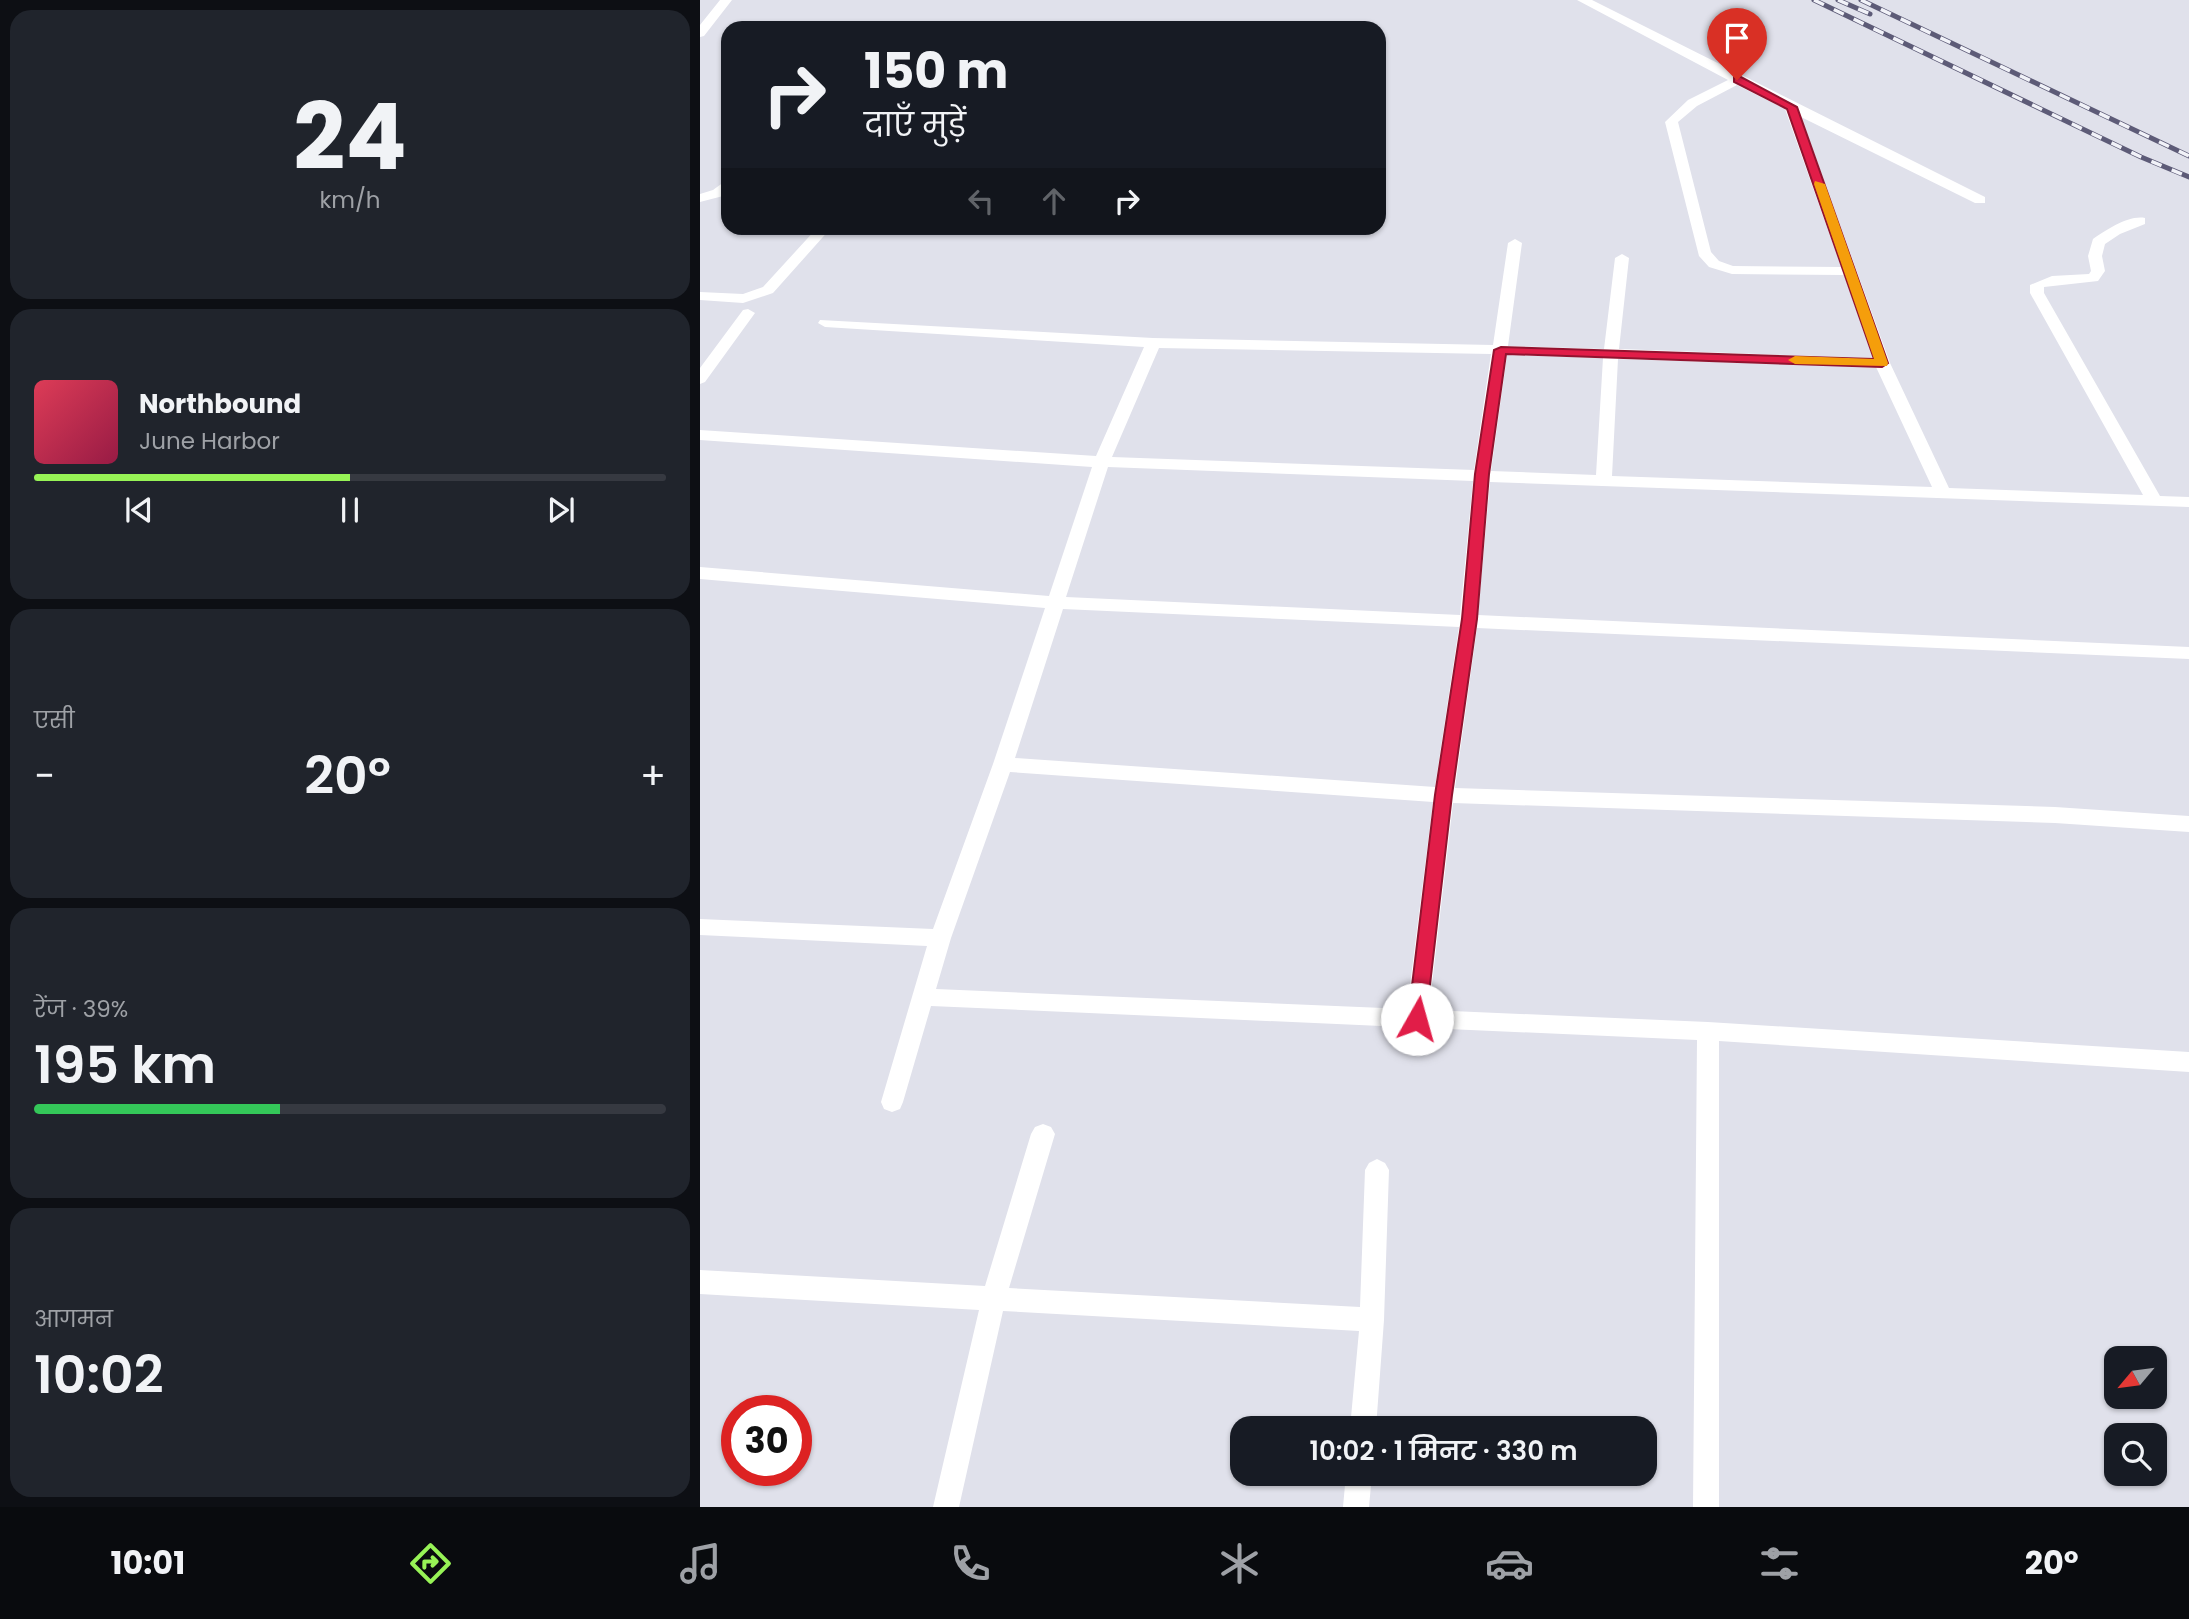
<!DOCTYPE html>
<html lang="hi">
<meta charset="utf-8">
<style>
body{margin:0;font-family:Poppins,"Noto Sans Devanagari",sans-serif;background:#20242c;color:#f1f3f6;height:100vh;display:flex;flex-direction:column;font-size:26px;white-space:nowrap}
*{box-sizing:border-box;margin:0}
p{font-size:23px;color:#9ea1a6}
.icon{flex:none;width:38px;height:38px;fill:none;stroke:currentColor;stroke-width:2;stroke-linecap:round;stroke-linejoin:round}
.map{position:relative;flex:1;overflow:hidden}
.details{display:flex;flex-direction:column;gap:10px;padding:10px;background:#0d0f14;width:700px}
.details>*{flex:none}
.banner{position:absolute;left:21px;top:21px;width:665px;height:214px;border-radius:21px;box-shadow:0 2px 5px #0004;background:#171b24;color:#f1f3f6;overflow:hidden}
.needle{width:46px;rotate:241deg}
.fabs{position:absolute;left:1404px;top:1346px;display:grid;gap:14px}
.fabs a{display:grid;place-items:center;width:63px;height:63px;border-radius:14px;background:#171b24;box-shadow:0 2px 5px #0004;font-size:35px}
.speed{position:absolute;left:21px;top:1395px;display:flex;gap:14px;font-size:35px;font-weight:700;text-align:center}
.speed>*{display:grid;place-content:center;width:91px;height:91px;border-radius:50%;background:#171b24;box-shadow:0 2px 5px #0004;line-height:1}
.speed .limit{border:10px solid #d22;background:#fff;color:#111}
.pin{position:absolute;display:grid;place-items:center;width:60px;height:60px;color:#fff;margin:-72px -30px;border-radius:50% 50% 50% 0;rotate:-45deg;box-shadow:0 0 7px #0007}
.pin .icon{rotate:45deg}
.me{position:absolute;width:77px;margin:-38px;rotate:7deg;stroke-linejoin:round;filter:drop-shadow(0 0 5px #0008)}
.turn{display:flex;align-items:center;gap:24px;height:147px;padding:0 28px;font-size:32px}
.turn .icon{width:91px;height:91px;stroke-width:2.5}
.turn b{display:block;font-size:49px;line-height:60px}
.lanes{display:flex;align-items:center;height:66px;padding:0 28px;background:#0003;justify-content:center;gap:35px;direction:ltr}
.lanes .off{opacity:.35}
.big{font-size:52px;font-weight:600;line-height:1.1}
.details .widget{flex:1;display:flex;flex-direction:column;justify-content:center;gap:10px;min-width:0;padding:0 24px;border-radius:21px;background:#20242c}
.details .dial{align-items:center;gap:0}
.dial b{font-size:91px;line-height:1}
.song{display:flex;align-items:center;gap:21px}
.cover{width:84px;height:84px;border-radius:10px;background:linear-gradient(135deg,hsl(350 70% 55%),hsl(340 70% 35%))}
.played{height:7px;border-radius:4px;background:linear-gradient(90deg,#97f356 50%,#363941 50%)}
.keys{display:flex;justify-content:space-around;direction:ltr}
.heat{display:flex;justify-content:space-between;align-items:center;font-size:38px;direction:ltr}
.charge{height:10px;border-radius:5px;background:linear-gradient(90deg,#34c759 39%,#363941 0)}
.trip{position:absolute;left:530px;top:1416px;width:427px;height:70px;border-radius:21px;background:#171b24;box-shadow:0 2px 5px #0004;font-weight:600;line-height:70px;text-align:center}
.tab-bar{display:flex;height:112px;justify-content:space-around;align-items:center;background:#090b0e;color:#9ea1a6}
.tab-bar .icon{width:49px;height:49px}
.tab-bar .active{color:#97f356}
.tab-bar b{font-size:32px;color:#f1f3f6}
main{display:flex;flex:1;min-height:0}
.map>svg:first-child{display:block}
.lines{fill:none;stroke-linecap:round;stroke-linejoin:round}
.minor{fill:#fff;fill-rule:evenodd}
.rail-casing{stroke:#5d5b77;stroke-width:5}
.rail{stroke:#f1f2f8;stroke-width:3.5;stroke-dasharray:11;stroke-linecap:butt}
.route{fill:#e11d48;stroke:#92132f;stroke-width:2}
.slow{fill:#f59e0b}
</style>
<main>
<section class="details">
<div class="widget dial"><b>24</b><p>km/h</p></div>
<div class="widget">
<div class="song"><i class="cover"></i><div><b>Northbound</b><p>June Harbor</p></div></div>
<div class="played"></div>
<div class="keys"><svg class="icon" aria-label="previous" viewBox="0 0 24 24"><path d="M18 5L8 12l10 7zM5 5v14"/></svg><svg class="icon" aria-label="pause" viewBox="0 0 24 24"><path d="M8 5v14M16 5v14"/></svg><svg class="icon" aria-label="next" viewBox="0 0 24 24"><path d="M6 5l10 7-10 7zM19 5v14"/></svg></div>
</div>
<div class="widget"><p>एसी</p>
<div class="heat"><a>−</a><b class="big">20°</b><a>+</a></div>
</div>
<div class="widget"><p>रेंज · 39%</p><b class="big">195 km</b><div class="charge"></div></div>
<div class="widget"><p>आगमन</p><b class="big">10:02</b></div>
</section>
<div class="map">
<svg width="1489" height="1507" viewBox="0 0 1489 1507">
<rect width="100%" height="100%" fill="#e0e1eb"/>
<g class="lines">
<path class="minor" d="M20 0H32L4 36 0 37V25Z
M877 0H892L1285 197V203H1275L1101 117 1190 363 1249 488 1443 495 1330 293V285L1352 276 1389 274 1391 271 1388 256 1393 239C1407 230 1428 215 1445 218V224L1420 234 1405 244 1402 256 1405 271 1398 281 1344 287V293L1460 496 1489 497V507L790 482 778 615 1489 647V659L777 628 755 788 1355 807 1489 816V832L1355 823 753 803 729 1010 1008 1022 1489 1052V1072L1019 1041V1507H993L997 1040 231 1006 203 1102 200 1109 192 1112 184 1109 181 1102 227 946 0 935V919L233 929 293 764 345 608 0 579V567L349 596 392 467 0 440V430L396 456 444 347 125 327 118 323 120 320 453 338 793 345 808 243 815 239 822 243 808 346 904 349 915 258 922 254 929 258 919 349 1173 358 1144 275 1032 274 1009 267 999 256 965 122 988 100 1028 80ZM1037 85 1085 109 1141 267 1033 266 1019 261 1011 252 978 122 997 106ZM459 348 791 354 774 470 412 457ZM807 355 903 358 896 475 791 471ZM918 359 1176 367 1232 487 912 476ZM408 467 773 481 760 615 366 597ZM363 609 759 627 735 787 315 758ZM310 772 733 802 707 1009 236 989 251 938Z
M28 179V191L23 196 0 202V194L13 190Z
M117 228H131L73 293 43 303 0 300V292L43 294 63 287Z
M48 309 55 313 5 382 0 384V368L43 310Z
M343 1124 351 1127 355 1134 309 1288 660 1307 665 1170 669 1163 677 1159 685 1163 689 1170 684 1320 676 1428H650L659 1331 303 1311 259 1507H233L279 1310 0 1294V1270L285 1286 331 1134 335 1127Z
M646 1474H672L669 1507H643Z"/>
<g class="rail-casing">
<path id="rail" d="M1114 0 1441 157 1489 177
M1138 0 1170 14
M1161 0 1489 156"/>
</g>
<use href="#rail" class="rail"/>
</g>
<path class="route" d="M1034 77H1041L1097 107 1188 363 1182 367 806 354 789 474 777 619 752 795 726 1019 723 1024 717 1027 710 1024 708 1019 735 795 762 619 775 474 794 350 801 347 1174 359 1087 109 1034 82Z"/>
<path class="slow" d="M1115 181 1125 184 1188 363 1187 366 1095 364 1088 360 1095 356 1174 359 1114 184Z"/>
</svg>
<div class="fabs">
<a><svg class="needle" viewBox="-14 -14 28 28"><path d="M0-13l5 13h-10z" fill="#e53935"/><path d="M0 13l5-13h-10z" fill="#9ea1a6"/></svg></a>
<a><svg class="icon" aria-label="search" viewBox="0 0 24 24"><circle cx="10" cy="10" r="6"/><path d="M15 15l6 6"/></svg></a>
</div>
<div class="speed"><div class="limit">30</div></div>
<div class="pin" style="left:1037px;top:80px;background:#d93025"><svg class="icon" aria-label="arrive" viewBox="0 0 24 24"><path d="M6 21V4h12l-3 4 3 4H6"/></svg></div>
<svg class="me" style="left:717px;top:1019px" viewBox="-20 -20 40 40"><circle r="19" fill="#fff"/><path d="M0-13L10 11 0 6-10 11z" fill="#e11d48"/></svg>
<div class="trip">10:02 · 1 मिनट · 330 m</div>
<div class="banner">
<div class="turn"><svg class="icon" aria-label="right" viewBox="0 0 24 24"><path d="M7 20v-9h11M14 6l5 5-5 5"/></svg><div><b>150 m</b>दाएँ मुड़ें</div></div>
<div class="lanes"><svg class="icon off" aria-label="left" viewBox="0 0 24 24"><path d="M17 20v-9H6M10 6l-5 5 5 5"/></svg><svg class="icon off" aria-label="ahead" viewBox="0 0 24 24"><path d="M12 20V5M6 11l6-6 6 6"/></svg><svg class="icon" aria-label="right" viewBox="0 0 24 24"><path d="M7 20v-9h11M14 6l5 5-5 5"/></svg></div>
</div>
</div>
</main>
<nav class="tab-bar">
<b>10:01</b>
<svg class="icon active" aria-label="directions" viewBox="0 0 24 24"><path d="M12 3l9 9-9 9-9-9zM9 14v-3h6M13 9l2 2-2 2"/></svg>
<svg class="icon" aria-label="music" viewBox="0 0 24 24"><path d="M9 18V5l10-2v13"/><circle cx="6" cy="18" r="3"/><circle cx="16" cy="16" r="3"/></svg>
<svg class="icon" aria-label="phone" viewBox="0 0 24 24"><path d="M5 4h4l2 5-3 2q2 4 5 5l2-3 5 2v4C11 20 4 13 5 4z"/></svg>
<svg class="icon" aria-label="climate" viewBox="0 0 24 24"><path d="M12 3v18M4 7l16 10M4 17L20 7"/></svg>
<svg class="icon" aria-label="car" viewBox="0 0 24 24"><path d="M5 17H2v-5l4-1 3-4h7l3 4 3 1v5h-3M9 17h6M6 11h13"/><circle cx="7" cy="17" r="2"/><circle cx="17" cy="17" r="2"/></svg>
<svg class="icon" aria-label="filters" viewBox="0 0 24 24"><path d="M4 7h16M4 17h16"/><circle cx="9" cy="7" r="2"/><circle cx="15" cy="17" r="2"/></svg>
<b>20°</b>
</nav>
